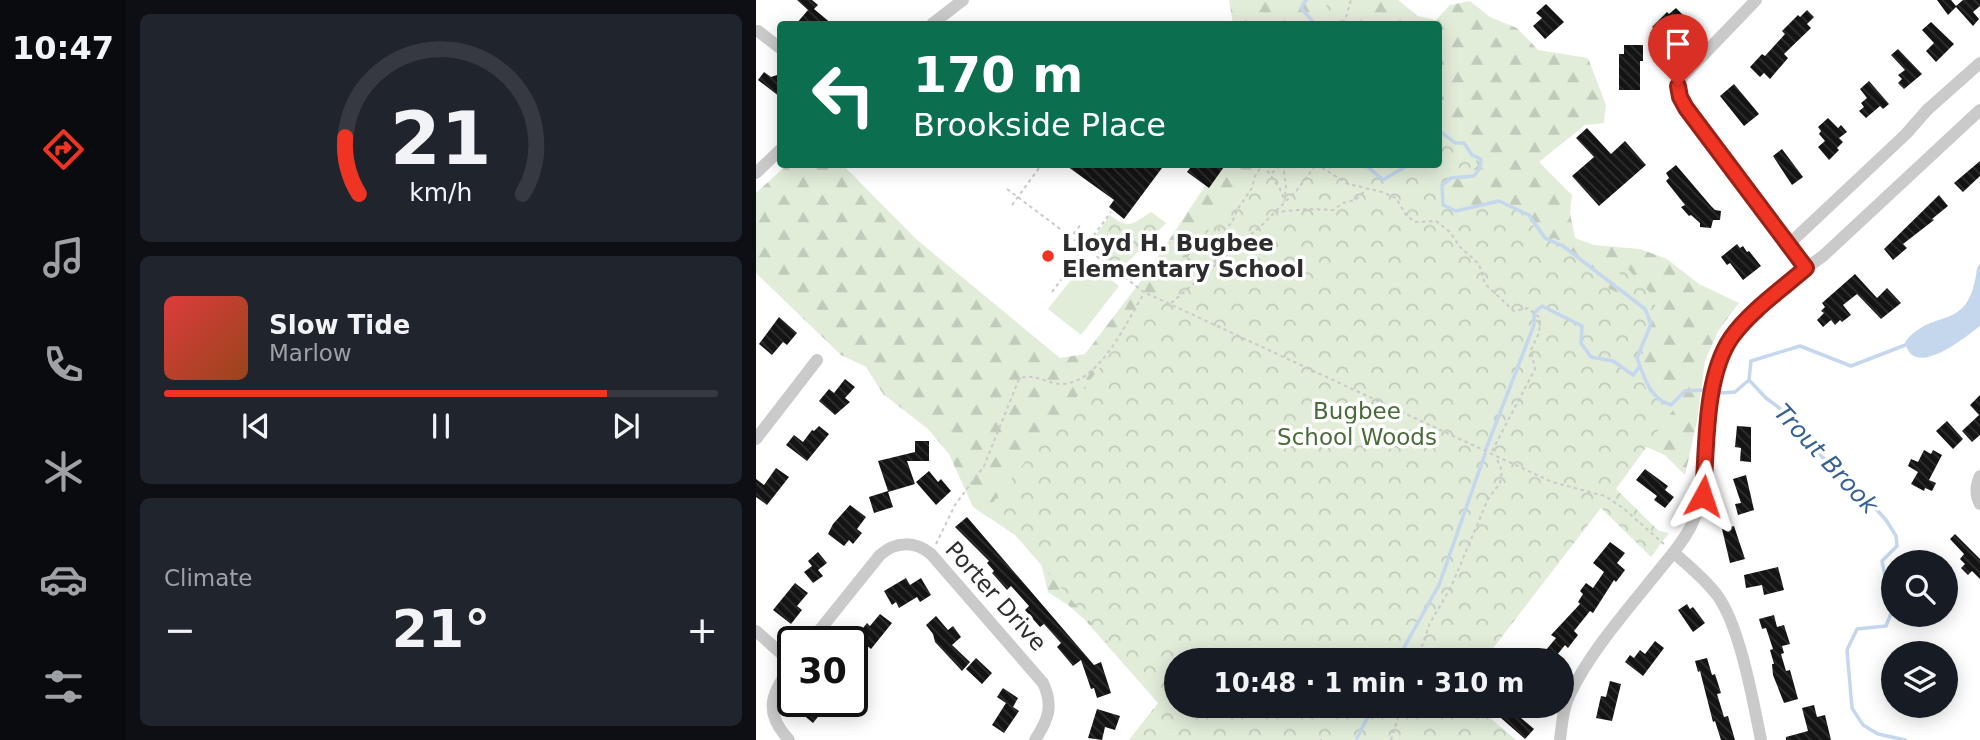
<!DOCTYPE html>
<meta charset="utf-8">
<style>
body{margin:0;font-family:"DejaVu Sans",sans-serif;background:#20242c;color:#f1f3f6;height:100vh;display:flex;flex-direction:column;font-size:26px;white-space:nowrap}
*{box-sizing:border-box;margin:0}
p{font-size:23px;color:#9ea1a6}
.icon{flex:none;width:38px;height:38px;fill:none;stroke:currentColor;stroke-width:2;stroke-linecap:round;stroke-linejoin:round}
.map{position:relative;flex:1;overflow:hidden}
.sheet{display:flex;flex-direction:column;gap:14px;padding:14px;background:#0d0f14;width:630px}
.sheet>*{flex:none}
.guide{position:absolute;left:21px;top:21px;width:665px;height:147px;border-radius:7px;box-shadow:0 4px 18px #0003;background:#0b6e4f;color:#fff;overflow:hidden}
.fabs{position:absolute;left:1125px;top:550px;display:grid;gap:14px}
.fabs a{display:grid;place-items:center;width:77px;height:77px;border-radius:50%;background:#171b24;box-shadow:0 4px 18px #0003;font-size:35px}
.speed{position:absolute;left:21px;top:626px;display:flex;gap:14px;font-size:35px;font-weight:700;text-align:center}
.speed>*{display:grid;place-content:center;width:91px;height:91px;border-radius:50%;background:#171b24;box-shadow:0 4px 18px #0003;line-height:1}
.speed .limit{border:4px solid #111;border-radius:10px;background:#fff;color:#111}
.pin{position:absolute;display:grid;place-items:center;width:60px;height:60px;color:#fff;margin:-72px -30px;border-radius:50% 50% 50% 0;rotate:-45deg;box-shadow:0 0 7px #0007}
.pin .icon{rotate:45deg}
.me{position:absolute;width:77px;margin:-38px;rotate:5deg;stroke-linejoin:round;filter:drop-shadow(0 0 5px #0008)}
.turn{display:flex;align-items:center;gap:24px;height:147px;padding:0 21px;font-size:32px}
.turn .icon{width:91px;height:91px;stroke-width:2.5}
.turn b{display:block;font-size:49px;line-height:60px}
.big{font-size:52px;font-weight:600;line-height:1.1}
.sheet .card{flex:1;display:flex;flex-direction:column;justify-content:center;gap:10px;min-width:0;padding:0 24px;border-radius:10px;background:#20242c}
.sheet .dial{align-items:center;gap:0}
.dial svg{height:182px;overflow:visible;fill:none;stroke:#363941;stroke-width:7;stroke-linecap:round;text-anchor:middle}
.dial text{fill:#f1f3f6;stroke:none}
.song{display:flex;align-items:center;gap:21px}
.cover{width:84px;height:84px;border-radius:10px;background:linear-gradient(135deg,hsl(0 70% 55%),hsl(20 70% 35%))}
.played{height:7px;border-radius:4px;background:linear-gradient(90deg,#ef3424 80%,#363941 80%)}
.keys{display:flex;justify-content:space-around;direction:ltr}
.heat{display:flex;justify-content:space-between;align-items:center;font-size:38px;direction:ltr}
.trip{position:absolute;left:408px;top:648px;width:410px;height:70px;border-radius:35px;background:#171b24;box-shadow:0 4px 18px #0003;font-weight:600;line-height:70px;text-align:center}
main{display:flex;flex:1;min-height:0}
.dock{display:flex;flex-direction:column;width:126px;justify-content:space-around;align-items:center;background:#090b0e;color:#9ea1a6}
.dock .icon{width:49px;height:49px}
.dock .current{color:#ef3424}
.dock b{font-size:32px;color:#f1f3f6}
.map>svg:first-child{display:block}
.forest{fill:url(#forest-firs)}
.park{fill:url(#park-crowns)}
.garden{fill:#e1ecd9}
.water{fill:#c4d7ed}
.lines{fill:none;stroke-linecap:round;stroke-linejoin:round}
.stream{stroke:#c4d7ed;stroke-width:3.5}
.building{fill:url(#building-back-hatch)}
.path{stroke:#cacaca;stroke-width:2;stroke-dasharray:3.5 3.5;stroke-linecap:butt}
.street{stroke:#cacaca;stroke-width:12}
.route-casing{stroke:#9b2217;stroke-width:18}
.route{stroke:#ef3424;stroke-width:12}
.poi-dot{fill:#ef3424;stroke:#fff;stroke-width:2.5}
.labels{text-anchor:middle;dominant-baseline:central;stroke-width:7;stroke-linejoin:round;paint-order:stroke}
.poi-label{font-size:23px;font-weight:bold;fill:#2d2d2d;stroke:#fff;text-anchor:start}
.park-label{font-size:23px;fill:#486b38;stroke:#fff}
.street-label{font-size:23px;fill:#2d2d2d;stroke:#fff}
.water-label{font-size:24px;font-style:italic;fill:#376193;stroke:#fff}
</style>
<main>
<nav class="dock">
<b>10:47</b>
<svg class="icon current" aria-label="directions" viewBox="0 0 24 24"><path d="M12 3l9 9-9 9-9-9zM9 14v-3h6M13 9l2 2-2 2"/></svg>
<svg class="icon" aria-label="music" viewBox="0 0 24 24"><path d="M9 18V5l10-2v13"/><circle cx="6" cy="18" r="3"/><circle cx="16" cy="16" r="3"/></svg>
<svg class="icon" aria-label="phone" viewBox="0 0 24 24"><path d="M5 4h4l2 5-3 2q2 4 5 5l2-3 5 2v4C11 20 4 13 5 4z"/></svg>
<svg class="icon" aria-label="climate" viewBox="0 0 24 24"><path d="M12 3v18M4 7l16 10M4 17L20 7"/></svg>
<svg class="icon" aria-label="car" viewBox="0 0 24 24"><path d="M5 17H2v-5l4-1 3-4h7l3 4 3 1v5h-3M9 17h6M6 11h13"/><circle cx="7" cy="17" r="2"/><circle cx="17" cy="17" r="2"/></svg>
<svg class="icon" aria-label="filters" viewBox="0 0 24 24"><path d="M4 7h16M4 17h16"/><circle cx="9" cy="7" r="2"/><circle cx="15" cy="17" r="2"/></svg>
</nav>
<section class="sheet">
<div class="card dial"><svg viewBox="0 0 100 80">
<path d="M14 69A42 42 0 1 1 86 69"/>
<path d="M14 69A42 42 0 0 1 8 44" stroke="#ef3424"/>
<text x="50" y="56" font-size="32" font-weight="700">21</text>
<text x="50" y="72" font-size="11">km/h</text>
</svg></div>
<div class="card">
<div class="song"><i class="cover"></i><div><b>Slow Tide</b><p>Marlow</p></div></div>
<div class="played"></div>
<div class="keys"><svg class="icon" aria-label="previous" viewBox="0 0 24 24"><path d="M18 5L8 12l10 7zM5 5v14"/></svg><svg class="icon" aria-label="pause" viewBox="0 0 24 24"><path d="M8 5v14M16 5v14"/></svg><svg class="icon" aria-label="next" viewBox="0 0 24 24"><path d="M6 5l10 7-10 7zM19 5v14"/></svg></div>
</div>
<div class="card"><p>Climate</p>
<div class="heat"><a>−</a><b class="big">21°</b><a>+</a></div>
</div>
</section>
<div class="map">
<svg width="1224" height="740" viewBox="0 0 1224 740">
<defs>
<pattern id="forest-firs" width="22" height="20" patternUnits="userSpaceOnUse" patternTransform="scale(1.75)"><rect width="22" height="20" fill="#e1ecd9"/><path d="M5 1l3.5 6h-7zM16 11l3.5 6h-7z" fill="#c1cbbb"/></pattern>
<pattern id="park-crowns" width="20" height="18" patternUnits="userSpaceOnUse" patternTransform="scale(1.75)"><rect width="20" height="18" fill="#e1ecd9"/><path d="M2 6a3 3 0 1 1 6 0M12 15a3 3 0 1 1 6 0" fill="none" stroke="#c1cbbb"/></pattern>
<pattern id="building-back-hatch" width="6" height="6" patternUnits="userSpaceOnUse" patternTransform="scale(1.75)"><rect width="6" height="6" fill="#141414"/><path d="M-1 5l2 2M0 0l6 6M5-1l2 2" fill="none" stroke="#2e2e2e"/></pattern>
</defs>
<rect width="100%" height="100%" fill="#fff"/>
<path class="forest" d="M473 0H642L662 16 680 20 694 5 714 1 734 17 761 28 782 50 832 58 850 105 848 123 829 125 783 162 816 195 814 213 819 238 838 245 884 249 911 259 943 284 983 303 962 331 949 361 941 421 929 475 909 455 888 446 420 660V705L745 740H373L402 703 328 619 312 605 292 592 283 555 268 541 217 507 193 454 172 429 127 394 110 367 85 355 0 273V193L31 165H87L160 239 304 358 329 354 391 273 463 165 682 164V24H477Z"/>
<path class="park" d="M572 0H599L591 24H566Z
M683 120 698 140 718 155 722 166 711 174H697L687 184V199L702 210 746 200 768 213 789 240 799 238 840 272 852 288 862 293 870 287 863 272 869 266 899 298V311L887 347 888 386 900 397 933 388 860 489 903 531 913 533 895 557 845 508 728 660H420V705H719L760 740H374L404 702 234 506 501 170 497 165 682 164Z
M395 212 410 223 368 266H358L332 246 354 215C372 230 377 224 395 212Z"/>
<path class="garden" d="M330 261 363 286 325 335 292 309Z"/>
<path class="water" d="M1224 264V326C1207 339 1157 380 1149 342 1179 305 1213 335 1221 268Z"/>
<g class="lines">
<path class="stream" d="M550 0 545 8 559 24
M682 134 684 131 699 143H708L716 155 725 159 724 168 718 176 695 178 686 185 687 205 700 211 743 201 773 215 789 238 807 246 889 309 895 324 881 358C888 377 894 399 915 405L929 391 947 390
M611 164 613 168 627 180 654 164
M965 393 979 392 993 380
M730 449 778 325V313L786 306 826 326 825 343 835 357 857 361 877 375 884 366
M641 660 683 585 729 454
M601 738 618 705
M1149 740 1122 734 1107 725 1096 708 1091 650 1101 629 1130 626 1136 611 1126 561 1141 546 1140 536 1130 520 1089 475 1066 457 1038 419 1010 398 993 380 995 361 1044 346 1095 366 1152 344"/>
</g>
<path class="building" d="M41 0H56L62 5 58 9 76 24H40L52 10Z
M1181 0H1195L1200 6 1207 0H1224V6L1217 12 1223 19 1217 26 1200 7 1192 15Z
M790 4 808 22 789 39 777 26 786 18 780 13Z
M920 8 927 15 916 26 918 29 904 43 894 33 899 29 896 27 911 12 913 14Z
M1051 10 1058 17 1051 24 1055 28 1028 54 1032 58 1014 79 1008 73 1004 77 994 67 1006 54 1009 56 1029 34 1026 31 1042 15 1044 17Z
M1175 22 1198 44 1180 62 1170 51 1178 43 1166 30Z
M868 45H887V61H884V90H863V54H868Z
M1142 49 1166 74 1148 89 1142 83 1146 79 1142 75 1149 70 1135 55Z
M8 72 15 77 24 74V97L2 80Z
M1113 81 1133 104 1127 109 1124 106 1110 118 1103 111 1108 107 1105 103 1111 98 1104 89Z
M978 84 1003 114 988 126 964 96Z
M1072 118 1082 128 1085 125 1091 132 1083 138 1087 142 1081 148 1083 150 1073 160 1062 147 1069 141 1063 134 1065 131 1062 127Z
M831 128 855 154 869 141 890 165 843 206 816 176 838 157 820 138Z
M1026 149 1047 177 1036 185 1017 156Z
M1224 161V176L1207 192 1198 183Z
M308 164H409L368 219 353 207 358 200Z
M437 164H470L453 188 431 172Z
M920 165 955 206 959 210 965 211 964 220H957L955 228 944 227V223L935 215 933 216 925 207 929 205 910 181 913 178 910 173Z
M1183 195 1192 206 1176 219 1178 220 1147 244 1151 248 1137 260 1128 249Z
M981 244 984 248 987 246 991 252 993 251 1005 266 987 280 974 263 971 265 965 257Z
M1099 274 1121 298 1131 288 1145 303 1125 319 1101 294 1087 305 1095 315 1086 322 1084 320 1079 325 1075 320 1067 327 1061 320 1068 313 1065 311 1069 307 1066 303Z
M23 317 41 333 31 345 27 342 16 355 3 344Z
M89 379 99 387 89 398 94 402 79 415 63 401 73 389 78 393Z
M1224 395V435L1216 442 1206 431 1223 415 1214 405Z
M1191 421 1207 439 1197 449 1180 431Z
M63 426 73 434 51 461 30 445 38 435 47 442 56 430 58 431Z
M981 426 995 427V462L984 461 985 448 979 447Z
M159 441H173V461H151L159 484 132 492 137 507 118 513 113 497 132 491 122 461 159 452Z
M1168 450 1175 454 1177 450 1186 455 1173 480 1180 483 1176 491 1169 488 1168 491 1155 484 1162 472 1152 466 1155 459 1162 462Z
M20 468 33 477 11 505 0 497V479L8 485Z
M889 469 912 486 909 490 918 497 909 508 898 500 901 496 880 480Z
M173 471 182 482 185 479 195 491 180 505 160 482Z
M990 475 998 510 982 515 979 504 985 503 977 479Z
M94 505 110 517 101 529 106 533 97 544 93 540 88 546 72 534 77 524Z
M211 517 338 665 345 662 355 693 341 698 338 688 335 689 325 660 317 666 301 647 305 643 288 624 284 627 269 610 273 606 255 586 251 590 236 573 238 571 231 563 233 561 199 527Z
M978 526 989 559 974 563 966 529Z
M1199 534 1224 559V579L1216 571 1212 575 1205 568 1209 564 1204 559 1208 554 1194 539Z
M854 542 869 553 861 563 869 570 860 582 858 580 837 613 834 611 818 631 822 635 812 648 809 645 797 660H776L772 656 777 649 785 656 800 638 795 635 824 604 822 602 827 594 824 591 830 583 837 588 848 572 837 563Z
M62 552 71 563 62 570 67 576 57 583 48 572 56 566 52 561Z
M1022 567 1028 590 1008 595 1006 585 990 588 988 575Z
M150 578 154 585 165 578 175 595 164 602 161 597 143 608 140 602 136 605 128 591Z
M39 583 52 593 41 606 46 610 35 624 17 610Z
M931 604 934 609 937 607 949 623 937 632 922 610Z
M124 614 136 623 115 649 110 645 96 662V642L111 623 114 626Z
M1018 615 1021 627 1028 625 1034 644 1026 646 1028 653 1025 654 1030 671 1034 670 1042 699 1028 703 1017 675 1016 664H1018L1014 650 1017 649 1010 628 1006 629 1003 619Z
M180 616 192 630 197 626 205 637 196 645 214 662 206 671 179 642 177 634 170 625Z
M899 641 908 648 887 676 869 662 874 655 878 658 884 650 889 654Z
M220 658 236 673 226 684 210 669Z
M951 658 956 675 959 674 965 693 961 694 968 717 972 716 979 740H965L959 721 957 722 944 671 942 672 939 661Z
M854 681 865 684 856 721 840 718 845 696 850 697Z
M247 688 262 698 257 707 263 711 248 733 236 725 250 703 241 697Z
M53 702H74L57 723 45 713Z
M757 705H776L765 718 778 729 769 739 745 718Z
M1058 705 1061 717 1069 715 1075 740H1030V737L1052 731 1046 708Z
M341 709 364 716 359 730 349 727 346 740 332 738Z"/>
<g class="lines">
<path class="path" d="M588 24 595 0
M509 164C512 178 526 184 528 202
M527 164 530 186 529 197
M560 164 592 184 626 192 640 198 650 215 659 222 680 221 694 232 704 247 723 264 729 284 758 311 772 308 784 318 783 333 775 350 779 369 736 451
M516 173 526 164
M251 189 388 292 796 482 849 496 867 508 909 545
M256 205 286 164
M519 212 553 209 577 210 587 203 599 200 610 190
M309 245 325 224
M460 266 463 227 469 228 476 223 481 210 496 188 499 176 507 164
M296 292 355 212
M415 303 505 226 541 190 560 165
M180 544 199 505 228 466 263 379C277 372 291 384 306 384 344 383 371 321 388 293
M661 660 674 623 695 587 732 499 744 483 746 471 740 457
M564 740H566
M635 740 646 705"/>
<path class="street" d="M1000 0 927 76 922 86 924 97 1050 268
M176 24 207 0
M2 31 24 48
M0 173 24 150
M1033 244 1150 134 1171 110 1224 63
M0 439 61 360
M1224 476C1220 485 1219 495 1224 504
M918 553C933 566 949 579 961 595 984 626 997 701 1005 740
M0 631 37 664
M54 642 124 555C140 541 159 541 175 554L287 683C298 706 292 720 279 740
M33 740C6 711 16 692 37 664
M804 740C806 724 807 708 814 694 835 650 874 607 904 569 915 556 927 542 935 526 964 468 937 391 976 337 995 312 1041 274 1067 256L1224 110"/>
</g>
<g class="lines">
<g class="route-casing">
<path id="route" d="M922 86 924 97 930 108 1050 268C1026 289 993 312 975 338 948 378 951 448 947 496"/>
</g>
<use href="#route" class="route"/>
</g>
<circle class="poi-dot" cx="292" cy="256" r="7"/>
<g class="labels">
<g class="poi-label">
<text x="306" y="243">Lloyd H. Bugbee<tspan x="306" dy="26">Elementary School</tspan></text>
</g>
<g class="park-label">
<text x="601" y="411">Bugbee<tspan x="601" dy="26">School Woods</tspan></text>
</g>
<g class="street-label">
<text transform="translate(240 596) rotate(48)">Porter Drive</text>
</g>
<g class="water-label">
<text transform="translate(1070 459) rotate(47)">Trout Brook</text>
</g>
</g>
</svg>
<div class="fabs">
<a><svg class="icon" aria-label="search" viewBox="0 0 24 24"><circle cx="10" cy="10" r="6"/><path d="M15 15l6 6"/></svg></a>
<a><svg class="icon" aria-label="layers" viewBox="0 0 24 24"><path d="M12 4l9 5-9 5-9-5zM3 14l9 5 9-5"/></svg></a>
</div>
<div class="speed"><div class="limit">30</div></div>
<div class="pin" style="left:922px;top:86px;background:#d93025"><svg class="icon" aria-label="arrive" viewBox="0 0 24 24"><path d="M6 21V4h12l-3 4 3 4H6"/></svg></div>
<svg class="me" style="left:947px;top:496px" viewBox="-20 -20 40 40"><path d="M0-17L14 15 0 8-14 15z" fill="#ef3424" stroke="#fff" stroke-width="4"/></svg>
<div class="trip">10:48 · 1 min · 310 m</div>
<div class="guide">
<div class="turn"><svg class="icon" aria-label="left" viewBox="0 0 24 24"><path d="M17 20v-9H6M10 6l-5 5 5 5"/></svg><div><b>170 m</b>Brookside Place</div></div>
</div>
</div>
</main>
